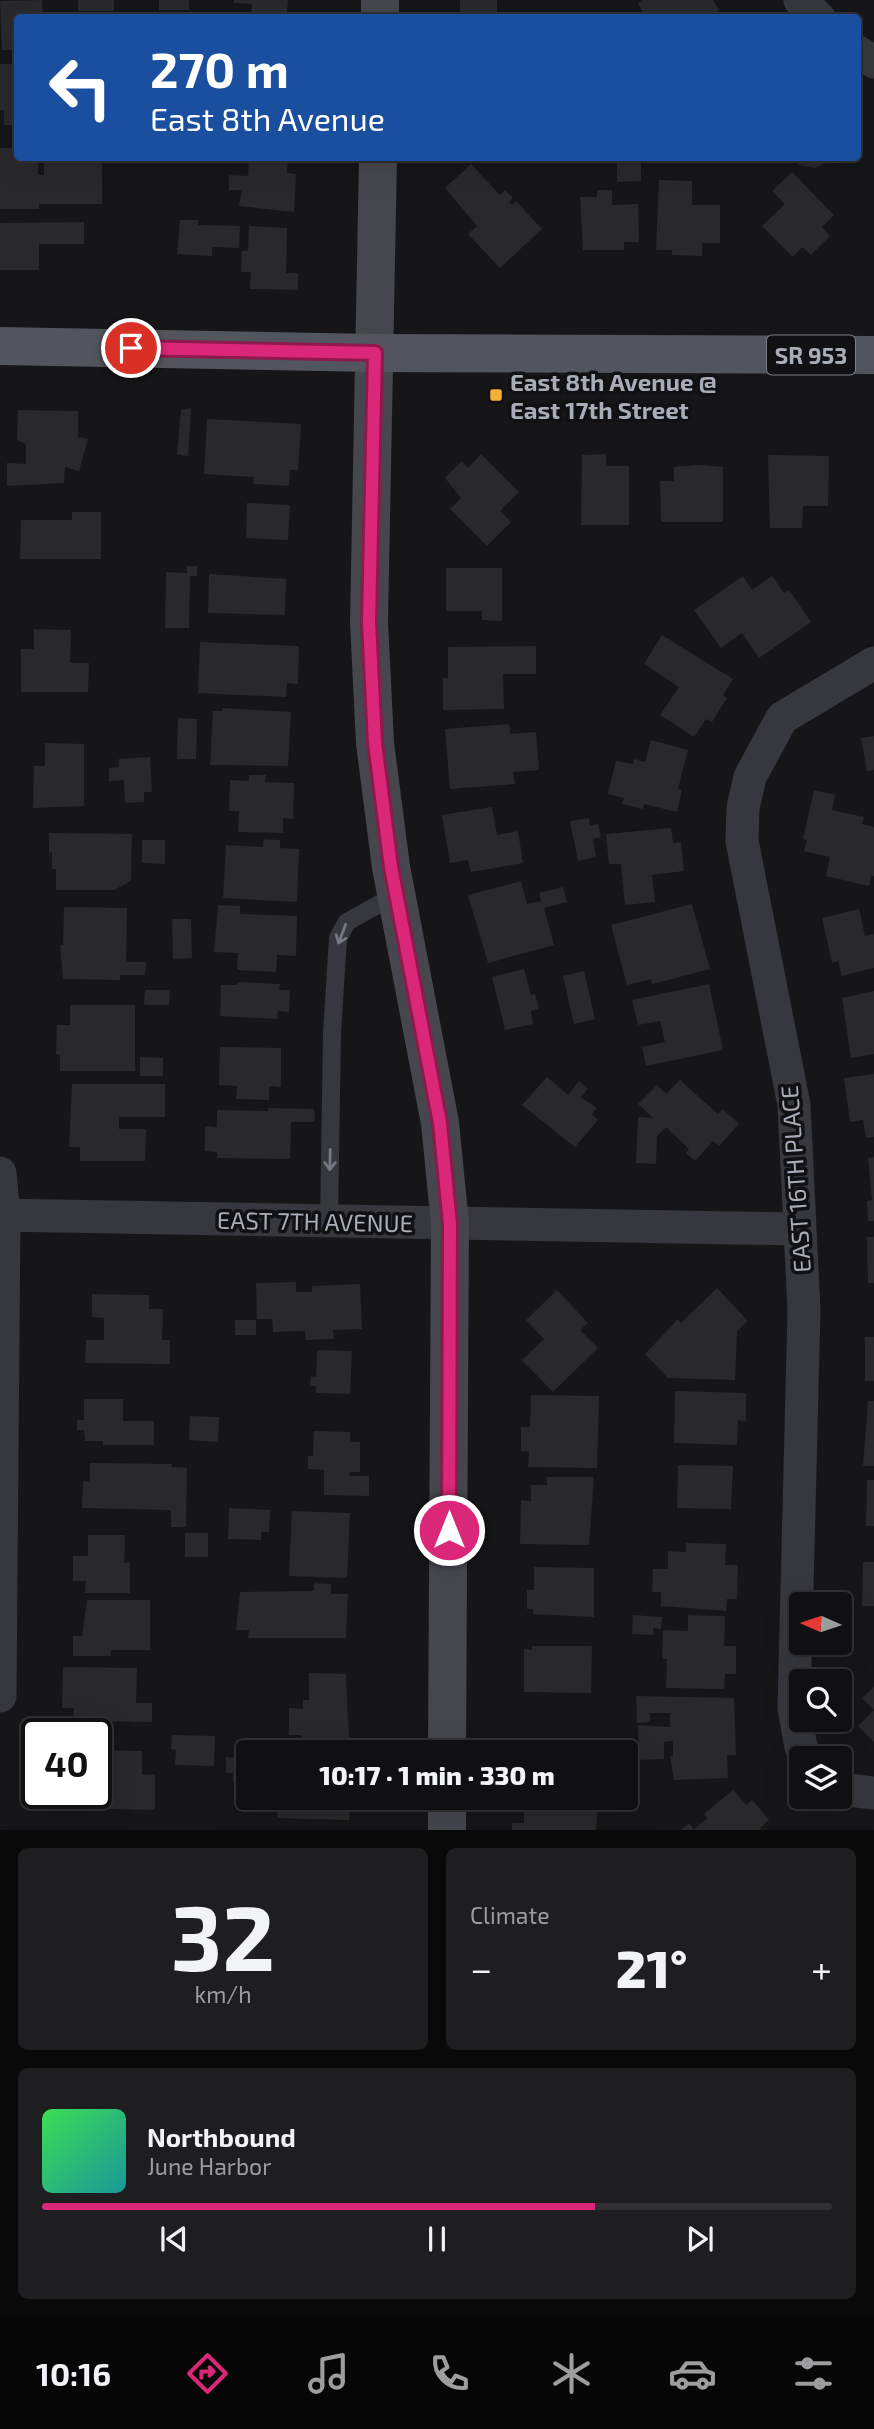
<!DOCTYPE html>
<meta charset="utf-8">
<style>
body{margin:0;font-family:"Exo 2",sans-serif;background:#1e1e20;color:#f1f3f6;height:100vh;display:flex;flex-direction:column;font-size:26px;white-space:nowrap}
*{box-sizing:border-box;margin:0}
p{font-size:23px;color:#9c9d9f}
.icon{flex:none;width:38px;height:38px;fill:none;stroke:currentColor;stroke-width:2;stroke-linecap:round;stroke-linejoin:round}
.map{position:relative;height:1830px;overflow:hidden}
.drawer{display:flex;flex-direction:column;gap:18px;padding:18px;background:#09090a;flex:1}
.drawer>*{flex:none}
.banner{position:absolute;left:14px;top:14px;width:847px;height:147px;border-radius:7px;box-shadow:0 7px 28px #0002,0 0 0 2px #303032;background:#1a4fa0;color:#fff;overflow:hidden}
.needle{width:46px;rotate:273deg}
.fabs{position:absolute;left:789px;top:1592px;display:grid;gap:14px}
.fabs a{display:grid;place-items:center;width:63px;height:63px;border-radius:7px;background:#101012;box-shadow:0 7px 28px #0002,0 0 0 2px #303032;font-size:35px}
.speed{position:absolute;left:21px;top:1718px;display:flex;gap:14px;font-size:35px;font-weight:700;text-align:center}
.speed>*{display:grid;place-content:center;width:91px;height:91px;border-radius:50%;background:#101012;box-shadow:0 7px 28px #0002,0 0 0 2px #303032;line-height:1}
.speed .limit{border:4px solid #111;border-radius:10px;background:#fff;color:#111}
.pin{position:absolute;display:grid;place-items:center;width:60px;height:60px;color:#fff;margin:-30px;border:4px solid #fff;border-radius:50%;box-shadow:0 2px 7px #0007}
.me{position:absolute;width:77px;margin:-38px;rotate:0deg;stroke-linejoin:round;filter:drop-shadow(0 0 5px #0008)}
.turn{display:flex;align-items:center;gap:24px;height:147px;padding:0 21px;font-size:32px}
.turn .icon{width:91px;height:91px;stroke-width:2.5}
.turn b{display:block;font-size:49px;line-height:60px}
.big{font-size:52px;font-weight:800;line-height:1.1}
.drawer .card{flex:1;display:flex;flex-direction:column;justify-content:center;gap:10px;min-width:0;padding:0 24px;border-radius:10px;background:#1e1e20}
.drawer .dial{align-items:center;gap:0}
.dial b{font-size:91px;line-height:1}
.song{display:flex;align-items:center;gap:21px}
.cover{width:84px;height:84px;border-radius:10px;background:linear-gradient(135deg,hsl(130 70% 55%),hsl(180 70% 35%))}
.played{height:7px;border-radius:4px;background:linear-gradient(90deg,#db2777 70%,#303032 70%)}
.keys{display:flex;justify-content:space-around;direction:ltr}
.heat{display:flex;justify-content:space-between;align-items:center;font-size:38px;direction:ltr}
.drawer .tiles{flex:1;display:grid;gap:18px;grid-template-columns:1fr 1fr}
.card:last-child{grid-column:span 2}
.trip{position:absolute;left:236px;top:1740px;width:402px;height:70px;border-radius:7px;background:#101012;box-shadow:0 7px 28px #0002,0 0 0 2px #303032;font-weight:800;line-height:70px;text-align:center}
.tab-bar{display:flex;height:112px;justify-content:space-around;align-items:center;background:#060607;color:#9c9d9f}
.tab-bar .icon{width:49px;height:49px}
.tab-bar .current{color:#db2777}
.tab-bar b{font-size:32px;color:#f1f3f6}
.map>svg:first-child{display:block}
.building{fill:#29292c}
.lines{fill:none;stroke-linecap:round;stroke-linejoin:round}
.lane{stroke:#37383d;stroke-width:18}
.street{stroke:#37383d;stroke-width:33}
.secondary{stroke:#45474d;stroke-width:38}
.primary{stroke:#53555c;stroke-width:38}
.oneway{stroke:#757881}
.route-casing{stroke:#8e194d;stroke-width:18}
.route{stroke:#db2777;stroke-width:12}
.poi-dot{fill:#f2b134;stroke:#111113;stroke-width:2.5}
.labels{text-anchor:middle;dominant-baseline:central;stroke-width:7;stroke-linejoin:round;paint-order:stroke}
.shield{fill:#111113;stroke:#7b7e86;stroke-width:2}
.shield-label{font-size:23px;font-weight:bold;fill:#a8adb8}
.poi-label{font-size:24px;font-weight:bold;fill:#a8adb8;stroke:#111113;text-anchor:start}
.street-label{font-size:24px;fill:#a8adb8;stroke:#111113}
</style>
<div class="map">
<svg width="874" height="1831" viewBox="0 0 874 1831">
<rect width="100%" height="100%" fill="#161618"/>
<path class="building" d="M42 0 43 18H18V50H2L0 1Z
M78 0H114V11H78Z
M159 0H189V10H159Z
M234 0H288L287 12H301V18H229V13H251L252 4 234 3Z
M460 0H497V18H460Z
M643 0H713L719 10 706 18H646L638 3Z
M0 64H18V125H4V110H0Z
M0 148H18V158H38V175H44V162H102V204H39V209H0Z
M249 158H288L287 173 296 174 294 212 239 206 242 190H229V175L248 176Z
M617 158H641V181L617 182Z
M789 158H835L815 168 799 165 795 158 791 160Z
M471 164 500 195 505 190 513 198 509 202 512 205 516 201 542 229 500 268 468 234 477 226 445 188Z
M792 172 834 215 822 227 830 236 811 255 802 247 793 257 762 226 785 204 772 191Z
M659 180 692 181V205H720V243H702V256L672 255V250H656Z
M597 190H612V205L638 204 639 242H624V250H583L580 197H597Z
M180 220H198V225L240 226 239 248 212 247V256L177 254Z
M84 222V244H39V270H0V223Z
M249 226 287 228 286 273H298V290L250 289 251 272H241L242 251H248Z
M191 408 188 456 177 454 181 410Z
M18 410 78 411V437L88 439 79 471 65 467 64 483 7 486V463L26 464V444L17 440Z
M207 419 301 424 298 470H290L289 486 253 484 254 477 204 474Z
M481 454 519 492 500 511 511 522 487 546 450 509 461 498 445 478 462 461 468 468Z
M606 454V466H629V525H581L582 455Z
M768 455 829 456 828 506H803L802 528H770Z
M699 465 723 467V522H661L660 481H674V467Z
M247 503 290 505 288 540 246 538Z
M72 512H101V559H20L21 520H72Z
M187 566H197V576H190L189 628H165L166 572 187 573Z
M446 568H502V621L482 620V611H446Z
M209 574 286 579 285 615 208 613Z
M743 576 752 590 772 576 784 593 789 590 811 622 759 658 742 633 721 648 694 610Z
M34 629 71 630 70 663H89L88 692H21V649H34Z
M662 635 733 679 723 695 727 698 712 722 706 719 694 737 660 715 679 687 644 664Z
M200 642 299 646 298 684 287 683 286 697 198 693Z
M536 646V674H503L504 709 443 710V678H448V647Z
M223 708 291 712 288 766 210 765 213 711H222Z
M178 718 197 719 196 759H177Z
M509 724 510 734 536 732 539 770 513 772 515 784 450 789 445 729Z
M874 736V770L867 771 861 738Z
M651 740 688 750 678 789 682 790 677 812 644 804 643 809 622 804 624 798 608 794 616 761 633 764 634 759 645 762Z
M45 743 84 744V806L33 808 34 766H45Z
M150 757 152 792H144V802L125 803 124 780 109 781V768L119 767V759Z
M249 775H266L265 782 294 783 293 819 283 818V833L238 832 239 811H229L230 780 249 781Z
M814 790 835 795 832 810 864 817 862 824 874 827V876H871L869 886 826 876 830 857 804 851 807 840 803 839Z
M492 807 497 835 518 831 523 863 471 872 468 860 450 863 442 815Z
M589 818 590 826 598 824 601 837 593 839 596 857 578 861 570 821Z
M671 828 673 843 681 842 684 871 652 875 655 902 625 905 621 864H609L606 834Z
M49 833 132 834 131 881 114 890H56V869H52V852L49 853Z
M264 839 280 840V848L299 849 297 902 223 898 226 845 263 847Z
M142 840H165V864L142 863Z
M521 881 527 904 541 901 539 893 563 887 567 902 544 908 554 945 488 963 468 895Z
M692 904 710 969 652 984 651 979 627 985 611 925Z
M218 905 240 906V914L297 916 296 956 277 955 276 972 237 970 238 953 214 952Z
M64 907 127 908 126 962H146L145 975H120V980L63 979 60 945H63Z
M859 909 865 936 874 934V968L842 976 838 961 832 963 822 918Z
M172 919H191L192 958 173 959Z
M524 969 531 995 535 994 539 1009 531 1011 533 1024 505 1030 492 977Z
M584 971 595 1019 574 1024 563 976Z
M238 982 280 984 279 990H290L289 1012 278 1011 277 1019 220 1016 221 985H237Z
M709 984 723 1050 646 1066 642 1047 665 1042 660 1021 638 1025 632 1000Z
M145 990H170L169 1005H144Z
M874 991V1054L851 1058 842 998Z
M70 1005H135V1071H60V1055L56 1054 57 1025H70Z
M220 1047 281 1048V1087L269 1086V1100L236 1099 237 1086 219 1085Z
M140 1057 163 1058V1076H140Z
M874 1074V1137L866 1138 863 1120 850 1122 844 1078Z
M547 1077 568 1095 579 1081 588 1089 580 1097 597 1108 592 1114 598 1120 575 1147 522 1105Z
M680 1080 718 1114 722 1109 739 1124 719 1146 713 1141 695 1161 686 1153 689 1149 666 1127 657 1136 656 1164 636 1163 638 1117 653 1118 638 1104 657 1085 666 1094Z
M72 1084H165V1117H119V1129H146L145 1161H80V1147H69Z
M268 1108 314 1109 315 1122H291L290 1159 217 1158V1152L205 1151V1126L217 1127V1110L268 1111Z
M874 1157V1221H868L867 1201 872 1200 868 1158Z
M867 1237H874V1283H868Z
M296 1282V1292H312V1286L360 1284 362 1329 333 1330 334 1339 306 1340 305 1331 273 1332 272 1319H257L256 1283Z
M717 1288 748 1321 737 1331 735 1380 668 1378 645 1354 678 1319 681 1323Z
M557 1290 588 1323 580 1330 598 1348 553 1392 522 1360 544 1339 526 1320Z
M92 1294 149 1295V1309H163L162 1340H170V1364L85 1363 86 1340H104V1318L92 1317Z
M235 1320H256V1335H235Z
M865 1337H874V1381H865Z
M317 1350 352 1351 350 1394 316 1393V1386H310L311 1376 316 1377Z
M675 1391 746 1393V1421L738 1420 737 1445 674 1443Z
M531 1395 599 1396 597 1468 528 1467 529 1452 521 1451V1427H530Z
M84 1399H123V1421H154V1445H103V1441H85L84 1430H77V1420H84Z
M868 1401H874V1466H863Z
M190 1416 219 1417 218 1442 189 1440Z
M314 1431 350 1432V1442H360V1472H350L349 1476H369V1496L324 1495V1470L308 1469V1456H313Z
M90 1463 172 1464 171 1467 187 1468 186 1527H171V1510L82 1508 83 1481 90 1482Z
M678 1465 733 1466 731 1509 677 1508Z
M547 1477H594L589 1545 520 1544 521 1500 531 1501V1485H547Z
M867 1480H874V1526H866Z
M229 1508 270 1510 269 1532H261V1540L228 1539Z
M292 1511 350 1513 347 1578 289 1576Z
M185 1533H208V1557H185Z
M88 1535H125L124 1563 130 1562V1593H85L86 1581H73V1556H88Z
M686 1543 726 1544 725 1565H738L737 1599H727L726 1611 661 1606V1592H652L653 1569H668V1551L686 1552Z
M863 1562H874V1606H862Z
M534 1567 594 1568V1617L533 1614V1609H527V1590H534Z
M314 1583 331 1584V1594H348L346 1638H248L249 1630H236L240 1592 314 1591Z
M87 1600H150V1650H111V1656H73V1636H82Z
M633 1615 662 1617 661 1629 653 1628V1635L632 1634Z
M688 1615 725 1616 724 1646H736V1674H725L724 1689 666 1688 667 1659H662L663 1630 688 1631Z
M532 1646H592L591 1693 524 1692V1649L532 1650Z
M63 1667 137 1668 136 1703H152V1722L73 1721 74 1708H62Z
M309 1673 346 1674 349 1740 302 1739 301 1735H289V1708L303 1709V1700H309Z
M874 1687V1710L862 1698Z
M636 1696 734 1698 736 1755H727L728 1778 674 1780 670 1756H673V1741L664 1742V1759L639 1760 638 1725 670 1727V1713H650V1722L637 1723Z
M874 1710V1742L858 1726Z
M172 1735 215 1736 214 1766 175 1765 176 1750 171 1749Z
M530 1746H605V1752H529Z
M96 1750 142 1751V1775L155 1774V1810L108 1809V1800H80V1794H96Z
M234 1753H248V1782H233V1773H226V1757L234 1758Z
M733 1790 746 1805 752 1800 769 1820 760 1828 762 1831H680L689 1823 694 1829 708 1818 704 1814Z
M278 1797H355V1801H350L349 1820 277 1818Z
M524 1809 597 1812 596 1831H512V1823H524Z"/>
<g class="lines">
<path class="lane" d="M329 1222 332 1033 338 938 347 922 379 904 397 899"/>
<path class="street" d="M800 0 819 18
M858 52 874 62
M0 1173 4 1215 0 1696
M0 1215 798 1229
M807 1759 801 1747 794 1708 804 1310 794 1105 742 841 743 808 750 777 782 718 874 663
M840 1789 874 1793"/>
<path class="secondary" d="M380 18V0
M378 158 369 622 375 743 391 867 440 1123 450 1224 447 1752
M447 1831V1797"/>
<path class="primary" d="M0 346 375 353 874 355"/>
</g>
<defs><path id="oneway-shaft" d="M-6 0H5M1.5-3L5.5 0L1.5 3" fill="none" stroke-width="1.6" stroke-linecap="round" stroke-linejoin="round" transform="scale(1.75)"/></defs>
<g class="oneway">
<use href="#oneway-shaft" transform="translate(342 934) rotate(111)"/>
<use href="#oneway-shaft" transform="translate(330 1160) rotate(91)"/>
</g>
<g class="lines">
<g class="route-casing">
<path id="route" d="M131 348 375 353 369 622 375 743 391 867 440 1123 450 1224 449 1530"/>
</g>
<use href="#route" class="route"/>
</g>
<rect class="poi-dot" x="489" y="388" width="14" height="14" rx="3.5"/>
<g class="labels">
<rect class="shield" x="767" y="335.5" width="88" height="39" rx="5"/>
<g class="shield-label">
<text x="811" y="355">SR 953</text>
</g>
<g class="poi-label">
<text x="510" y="381">East 8th Avenue @<tspan x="510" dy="28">East 17th Street</tspan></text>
</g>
<g class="street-label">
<text transform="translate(795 1179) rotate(-94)">EAST 16TH PLACE</text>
<text transform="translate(315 1221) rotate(1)">EAST 7TH AVENUE</text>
</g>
</g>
</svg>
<div class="fabs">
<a><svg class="needle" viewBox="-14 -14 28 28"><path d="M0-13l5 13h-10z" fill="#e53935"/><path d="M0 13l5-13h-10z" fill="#9c9d9f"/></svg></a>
<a><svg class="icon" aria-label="search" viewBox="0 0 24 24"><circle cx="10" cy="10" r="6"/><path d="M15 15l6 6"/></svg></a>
<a><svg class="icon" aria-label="layers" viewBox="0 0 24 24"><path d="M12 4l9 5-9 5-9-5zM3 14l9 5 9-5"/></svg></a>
</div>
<div class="speed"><div class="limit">40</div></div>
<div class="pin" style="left:131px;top:348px;background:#d93025"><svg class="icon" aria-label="arrive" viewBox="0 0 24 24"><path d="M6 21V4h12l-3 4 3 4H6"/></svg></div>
<svg class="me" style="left:449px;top:1530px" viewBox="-20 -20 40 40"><circle r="17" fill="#db2777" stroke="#fff" stroke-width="3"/><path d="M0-11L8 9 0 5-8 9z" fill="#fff"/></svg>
<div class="trip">10:17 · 1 min · 330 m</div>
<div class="banner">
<div class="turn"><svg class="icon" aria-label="left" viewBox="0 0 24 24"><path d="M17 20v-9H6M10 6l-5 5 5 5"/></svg><div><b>270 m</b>East 8th Avenue</div></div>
</div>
</div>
<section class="drawer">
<div class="tiles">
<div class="card dial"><b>32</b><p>km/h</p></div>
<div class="card"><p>Climate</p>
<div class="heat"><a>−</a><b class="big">21°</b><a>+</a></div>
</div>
<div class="card">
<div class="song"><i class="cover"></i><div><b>Northbound</b><p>June Harbor</p></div></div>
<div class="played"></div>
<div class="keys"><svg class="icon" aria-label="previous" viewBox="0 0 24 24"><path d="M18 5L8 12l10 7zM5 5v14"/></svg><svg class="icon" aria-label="pause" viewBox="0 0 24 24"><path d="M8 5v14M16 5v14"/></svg><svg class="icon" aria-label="next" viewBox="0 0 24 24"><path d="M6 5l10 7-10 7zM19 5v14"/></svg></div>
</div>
</div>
</section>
<nav class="tab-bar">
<b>10:16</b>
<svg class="icon current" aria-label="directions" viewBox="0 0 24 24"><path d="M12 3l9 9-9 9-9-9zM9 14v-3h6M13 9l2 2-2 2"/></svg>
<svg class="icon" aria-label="music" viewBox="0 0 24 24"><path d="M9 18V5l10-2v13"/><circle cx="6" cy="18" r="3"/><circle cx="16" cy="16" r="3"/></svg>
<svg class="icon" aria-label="phone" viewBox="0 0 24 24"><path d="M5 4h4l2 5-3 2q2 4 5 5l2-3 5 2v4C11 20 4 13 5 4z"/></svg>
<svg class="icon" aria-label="climate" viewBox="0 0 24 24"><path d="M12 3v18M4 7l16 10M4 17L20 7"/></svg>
<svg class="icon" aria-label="car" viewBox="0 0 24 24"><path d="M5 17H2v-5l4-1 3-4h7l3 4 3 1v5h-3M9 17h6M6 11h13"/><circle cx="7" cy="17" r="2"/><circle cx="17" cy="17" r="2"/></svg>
<svg class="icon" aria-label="filters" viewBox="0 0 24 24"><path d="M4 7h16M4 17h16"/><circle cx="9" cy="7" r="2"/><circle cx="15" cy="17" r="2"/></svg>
</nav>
